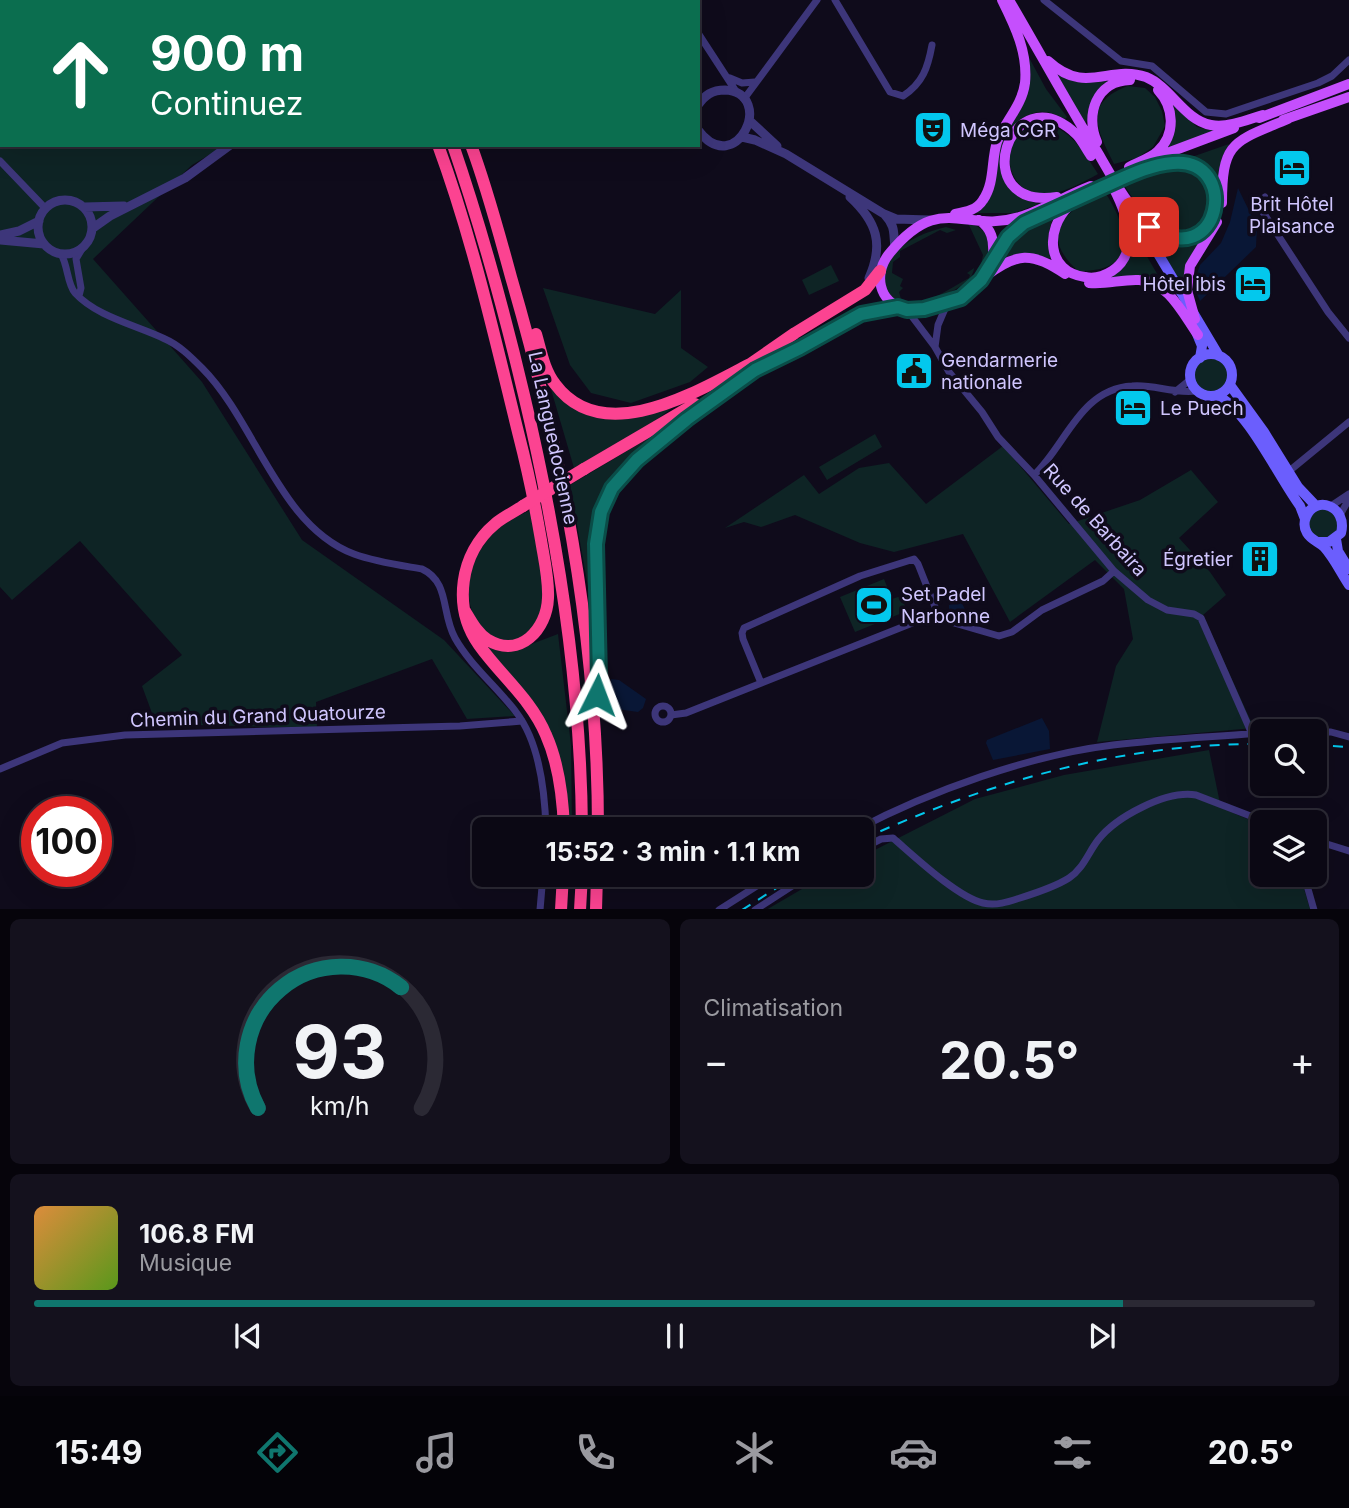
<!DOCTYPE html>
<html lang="fr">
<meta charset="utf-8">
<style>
body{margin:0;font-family:Inter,sans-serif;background:#14111d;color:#f1f3f6;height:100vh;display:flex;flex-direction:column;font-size:26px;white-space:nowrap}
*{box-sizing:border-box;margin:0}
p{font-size:23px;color:#9a9aa0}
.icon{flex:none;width:38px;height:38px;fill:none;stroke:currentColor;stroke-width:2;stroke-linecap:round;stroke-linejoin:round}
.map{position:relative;height:909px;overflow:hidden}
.side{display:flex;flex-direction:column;gap:10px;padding:10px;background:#06040b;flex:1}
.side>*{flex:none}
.top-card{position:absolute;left:0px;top:0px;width:700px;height:147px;box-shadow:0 7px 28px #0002,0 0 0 2px #2b2934;background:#0b6e4f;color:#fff;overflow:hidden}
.buttons{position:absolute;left:1250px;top:719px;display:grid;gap:14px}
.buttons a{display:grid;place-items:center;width:77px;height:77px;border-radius:10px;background:#0b0814;box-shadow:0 7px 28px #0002,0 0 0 2px #2b2934;font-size:35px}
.speed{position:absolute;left:21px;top:796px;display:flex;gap:14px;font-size:35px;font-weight:700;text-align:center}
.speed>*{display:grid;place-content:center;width:91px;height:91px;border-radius:50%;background:#0b0814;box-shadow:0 7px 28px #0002,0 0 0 2px #2b2934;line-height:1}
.speed .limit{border:10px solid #d22;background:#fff;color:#111}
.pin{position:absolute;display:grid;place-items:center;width:60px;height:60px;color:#fff;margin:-30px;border-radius:14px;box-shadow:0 4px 10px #0006}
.me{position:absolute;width:77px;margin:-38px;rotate:3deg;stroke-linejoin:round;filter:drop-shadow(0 0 5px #0008)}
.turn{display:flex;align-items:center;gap:24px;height:147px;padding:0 35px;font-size:32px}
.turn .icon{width:91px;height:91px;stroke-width:2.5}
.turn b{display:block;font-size:49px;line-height:60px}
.big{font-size:52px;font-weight:700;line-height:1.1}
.side .card{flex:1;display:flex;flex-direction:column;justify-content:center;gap:10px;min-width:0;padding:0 24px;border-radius:10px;background:#14111d}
.side .dial{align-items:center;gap:0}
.dial svg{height:182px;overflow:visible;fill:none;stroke:#2b2934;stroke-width:7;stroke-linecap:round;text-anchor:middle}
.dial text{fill:#f1f3f6;stroke:none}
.song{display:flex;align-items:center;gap:21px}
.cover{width:84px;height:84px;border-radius:10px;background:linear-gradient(135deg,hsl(30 70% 55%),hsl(90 70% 35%))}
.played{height:7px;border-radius:4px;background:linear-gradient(90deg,#0f766e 85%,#2b2934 85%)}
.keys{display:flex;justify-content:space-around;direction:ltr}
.heat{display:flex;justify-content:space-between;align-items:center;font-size:38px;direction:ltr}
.side .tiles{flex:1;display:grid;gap:10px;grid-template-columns:1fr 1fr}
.card:last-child{grid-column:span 2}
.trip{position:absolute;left:472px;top:817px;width:402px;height:70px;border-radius:10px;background:#0b0814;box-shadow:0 7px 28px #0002,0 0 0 2px #2b2934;font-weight:700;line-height:70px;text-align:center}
.menu{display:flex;height:112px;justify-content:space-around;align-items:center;background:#040308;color:#9a9aa0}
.menu .icon{width:49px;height:49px}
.menu .current{color:#0f766e}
.menu b{font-size:32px;color:#f1f3f6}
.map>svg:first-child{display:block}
.green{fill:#0e2425}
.water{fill:#091736}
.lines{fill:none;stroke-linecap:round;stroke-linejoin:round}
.minor{stroke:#3d367a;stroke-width:7}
.tertiary{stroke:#3d367a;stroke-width:9}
.secondary{stroke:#6b5efd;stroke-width:10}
.primary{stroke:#c54ffd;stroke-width:10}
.motorway{stroke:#fc4391;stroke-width:12}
.rail{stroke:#03c8ed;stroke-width:2;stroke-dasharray:10 9;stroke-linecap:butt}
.primary-bridge{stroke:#c54ffd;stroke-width:10}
.motorway-bridge{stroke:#fc4391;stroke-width:12}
.route-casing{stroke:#0a4d48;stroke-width:18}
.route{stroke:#0f766e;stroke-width:12}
.labels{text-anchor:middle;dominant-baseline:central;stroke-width:7;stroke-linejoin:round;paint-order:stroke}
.poi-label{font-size:19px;fill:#d0c6fe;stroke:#0f0b1b;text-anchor:start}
.street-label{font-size:19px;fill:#d0c6fe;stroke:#0f0b1b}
</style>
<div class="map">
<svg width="1349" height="910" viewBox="0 0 1349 910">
<rect width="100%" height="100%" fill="#0f0b1b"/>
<path class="green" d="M145 0H385L386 2H144Z
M0 16 2 145H226L192 165 93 259 202 382 302 540 444 640 515 716 467 719 432 659 316 702 317 728 156 724 142 686 182 655 80 541 12 600 0 587Z
M1026 52 1046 89 1067 117 1065 119C1056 115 1049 111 1039 112 1008 116 990 160 1007 185 1015 196 1027 200 1039 204L1014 213H973L982 207 1000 144 1016 115Z
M1060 75 1091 82 1110 81 1085 124 1056 76Z
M1128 86 1145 88 1155 97 1162 111 1165 126 1153 147 1137 158 1114 164C1097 130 1082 103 1128 86Z
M1168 99 1197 127 1214 131 1164 151Z
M1041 123C1070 127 1084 152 1098 174 1082 183 1055 198 1036 194 1008 187 1001 150 1021 132 1027 127 1034 125 1041 123Z
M1229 144 1222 157 1218 187C1212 169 1204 165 1186 159Z
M1181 167C1190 171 1203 175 1208 185 1222 211 1190 245 1164 230 1145 220 1135 201 1124 185L1164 168Z
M1105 192C1130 231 1138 272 1078 271 1037 234 1065 210 1105 192Z
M1055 214C1048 232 1045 241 1053 259L1021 253 1002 258 1001 256 1013 237Z
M968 223C998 231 990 254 979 274L983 255Z
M946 227 956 230 947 233 940 230 900 251V257L893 262 892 273 903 279 900 286 903 288 899 292 901 299C920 312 951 287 969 278L970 275 967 273 974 268C973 280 960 287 949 293 943 296 936 301 929 304 896 315 869 282 894 254 906 240 928 231 946 227Z
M1134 234 1163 284 1107 279C1127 267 1134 258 1134 234Z
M1203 236 1183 278 1178 281 1155 239C1173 248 1186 244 1203 236Z
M831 265 839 281 809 295 802 280Z
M543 288 655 314 681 290V348L708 367 690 382 631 403 591 393 570 365Z
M1194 375a18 18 0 1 1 36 0a18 18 0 1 1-36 0Z
M548 379 580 409 676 405 656 420 574 468Z
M659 432 610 486 592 594 589 593 570 485Z
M875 434 882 447 827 480 819 467Z
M1003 446 1069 524 1140 500 1191 470 1218 502 1179 538 1210 572 1226 595 1203 615 1254 728 1097 742 1116 666 1133 639 1124 589 1095 560 1010 622 963 534 894 552 860 543 795 515 761 527 744 522 725 528 804 475 819 494 859 468 889 463 926 504Z
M1308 524a15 15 0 1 1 30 0a15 15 0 1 1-30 0Z
M531 510 542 569 544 600 537 627 512 642C506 640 497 639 491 637 483 633 478 624 474 616 462 590 471 558 490 537 501 524 516 517 531 510Z
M884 579 892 599 901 596 907 611 855 632 840 597Z
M558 634 571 745 572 829H566L558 760 477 638 529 645Z
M1209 750 1221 808 1262 825V875H1300L1310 909 766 910 826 875H863V856L975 799 1064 775Z"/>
<path class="water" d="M1238 188 1257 227 1256 247 1200 301 1193 285 1200 265 1221 243 1230 222Z
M961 601 968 616 966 617 951 613 949 611V605Z
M611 679 619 680 646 699 643 708 638 712 617 709 612 705Z
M1042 718 1049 731 1050 749 993 760 986 743 987 740Z"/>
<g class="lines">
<path class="minor" d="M354 0 355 2
M676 0 677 2
M835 0 890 92 903 96C923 83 928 67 932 45
M1044 0 1121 61 1152 66 1206 112 1226 114 1318 83 1332 76 1349 60
M585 2 586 0
M698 33 737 93
M730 78 742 83 755 82
M744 99 817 0
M0 161 46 209
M1265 197 1257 203 1328 312 1349 338
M61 254C68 265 67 284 75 293 97 317 136 325 165 339 179 345 191 357 202 368 256 422 279 526 354 554 376 562 399 565 422 569 450 582 441 613 455 638 470 665 497 687 516 712 540 743 545 792 546 830
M79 296 81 288 76 259 82 249
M907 310 935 347 949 372 982 412 998 437 1034 475 1114 571 1148 600 1167 610 1194 614 1201 618 1252 734
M935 347 938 325 947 304
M1175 392 1191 379
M1288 472 1349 422
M1034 475C1066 445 1080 389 1132 386 1155 384 1171 394 1197 391
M1331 506 1349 494
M1340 515 1349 499
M761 683 743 639 742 633 744 628 860 576 914 559 918 564 939 617
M655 714a8 8 0 1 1 16 0a8 8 0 1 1-16 0Z
M671 715 686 713 930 616 999 636 1012 632 1042 610 1103 581 1114 571
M1310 732H1331L1349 737
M0 769 62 743 125 735 460 726 522 721
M856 830C930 791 1030 755 1113 745 1162 739 1212 737 1262 733
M1314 840 1349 851
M863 848 881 839 893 838C914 856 957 897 983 903 996 906 1008 902 1020 898 1036 893 1055 887 1069 878 1083 869 1088 853 1098 840 1116 817 1166 790 1196 795L1266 822
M1304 875 1314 910
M540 910 543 875
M719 910 774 875
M755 910 809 875"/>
<path class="tertiary" d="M698 105C705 95 712 90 725 90 777 93 736 181 698 130
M750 121 777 146
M742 137 755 140 786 154 884 214 896 219 929 220
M850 197C877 222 884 244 869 278
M38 227a27 27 0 1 1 54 0a27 27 0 1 1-54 0Z
M84 207 124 206
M885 215C896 227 893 233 895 247
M93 228 110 216 185 178 230 145
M0 235 19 231 39 221
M0 240 44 244"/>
<path class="secondary" d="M1135 215 1219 356
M1195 329 1202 346 1200 358
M1190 375a21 21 0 1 1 42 0a21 21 0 1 1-42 0Z
M1230 385 1264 432 1298 487 1316 506
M1218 396C1248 411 1278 476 1300 506L1305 519
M1336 539 1338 551 1349 569
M1318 542H1329L1341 533C1348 506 1315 494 1306 517 1304 522 1304 528 1307 533 1311 540 1319 542 1324 547 1334 558 1341 573 1349 585"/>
<path class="primary" d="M1009 0C1039 51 1067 103 1098 153 1112 177 1129 209 1150 227 1205 276 1249 168 1179 163 1170 162 1161 165 1152 166
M1048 61C1086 96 1109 64 1146 77 1171 87 1184 120 1211 125 1228 128 1247 120 1263 115
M1259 118 1349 84
M1283 120 1349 97
M1097 142C1085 115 1096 81 1130 80
M1154 158 1234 128
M1129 167C1138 162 1151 158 1158 151 1176 134 1174 107 1158 90
M1132 174 1159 163
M1091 186C1068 195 1046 208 1023 216 964 236 942 189 889 254 880 265 877 281 884 294 889 303 900 309 910 309 985 313 977 259 1022 225 1040 211 1072 201 1094 191
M1057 197C965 211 1009 71 1076 134 1082 140 1086 149 1091 156
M1222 203C1222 140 1234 142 1288 119
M1069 206C1045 229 1046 272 1085 277 1094 279 1104 276 1112 271 1141 252 1126 212 1113 187
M955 214C966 212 977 210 983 200 995 183 991 160 997 142 1005 121 1022 106 1025 83 1028 53 1015 26 1002 0
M979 220C992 229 994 240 993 255
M986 276C1016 253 1032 251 1065 274
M1089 283C1106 285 1122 279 1139 280 1168 281 1183 314 1198 335
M1195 319 1187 290 1190 266 1217 222"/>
<path class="motorway" d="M380 0V2
M394 0V2
M415 0V2
M438 145C473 240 495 339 519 436 528 471 535 505 541 540 544 559 549 579 548 598 547 629 520 659 488 640 477 633 471 621 465 611
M453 145C481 227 504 310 524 395 558 538 581 682 582 830
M471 145C487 188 499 233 511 277 563 455 598 643 598 830
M536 334C541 351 544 370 555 384 603 449 697 391 750 364
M746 367 795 333 865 290 880 271
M751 373 800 348 861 314 898 307
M584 469 695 404
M523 506C514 512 503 517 495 524 460 553 452 607 479 645 501 676 531 699 546 735 559 764 563 798 564 830
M598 687 596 544C598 527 600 511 607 496 629 453 715 399 756 370
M561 910 563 875
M580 910 582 875
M596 910 597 875"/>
<path class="rail" d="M1314 745 1349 747
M863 839C988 782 1123 743 1262 744
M742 910 797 875"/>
<path class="primary-bridge" d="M1094 191 1132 174"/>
<path class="motorway-bridge" d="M523 506 584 469"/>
</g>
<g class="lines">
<g class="route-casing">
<path id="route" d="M597 695 599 679 596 544 601 512 612 488 637 460 687 419 755 370 800 348 861 314 898 307 907 310 924 309 961 298 981 280 1008 237 1024 223C1050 211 1077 199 1103 187 1126 177 1148 165 1173 163 1241 157 1222 275 1149 227"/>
</g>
<use href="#route" class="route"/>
</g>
<defs>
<g id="theatre-square" transform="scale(2.0125)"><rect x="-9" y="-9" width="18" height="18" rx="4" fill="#03c8ed" stroke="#0f0b1b"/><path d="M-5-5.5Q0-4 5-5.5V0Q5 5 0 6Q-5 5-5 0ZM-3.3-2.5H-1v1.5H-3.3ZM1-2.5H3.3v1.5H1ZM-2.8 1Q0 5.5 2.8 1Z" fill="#111"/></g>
<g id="hotel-square" transform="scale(2.0125)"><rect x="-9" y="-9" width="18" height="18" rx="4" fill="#03c8ed" stroke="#0f0b1b"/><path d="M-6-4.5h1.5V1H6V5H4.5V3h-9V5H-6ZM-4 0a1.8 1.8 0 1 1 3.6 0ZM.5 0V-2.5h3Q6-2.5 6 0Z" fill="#111"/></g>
<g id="civic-square" transform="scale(2.0125)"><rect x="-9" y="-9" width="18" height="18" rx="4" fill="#03c8ed" stroke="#0f0b1b"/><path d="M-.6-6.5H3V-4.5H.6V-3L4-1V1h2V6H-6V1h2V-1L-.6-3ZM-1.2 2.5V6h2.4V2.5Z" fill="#111"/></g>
<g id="building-square" transform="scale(2.0125)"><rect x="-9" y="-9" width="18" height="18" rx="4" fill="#03c8ed" stroke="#0f0b1b"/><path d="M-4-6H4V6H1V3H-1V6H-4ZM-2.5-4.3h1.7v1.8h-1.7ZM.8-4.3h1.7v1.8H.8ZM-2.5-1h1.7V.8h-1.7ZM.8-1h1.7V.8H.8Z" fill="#111"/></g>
<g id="stadium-square" transform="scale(2.0125)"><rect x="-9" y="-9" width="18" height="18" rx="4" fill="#03c8ed" stroke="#0f0b1b"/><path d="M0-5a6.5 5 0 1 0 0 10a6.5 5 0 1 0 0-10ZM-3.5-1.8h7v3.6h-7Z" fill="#111"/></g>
</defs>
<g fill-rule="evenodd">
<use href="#theatre-square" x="933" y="130"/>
<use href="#hotel-square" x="1292" y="168"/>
<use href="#hotel-square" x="1253" y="284"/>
<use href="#civic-square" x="914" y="371"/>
<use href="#hotel-square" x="1133" y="408"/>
<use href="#building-square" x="1260" y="559"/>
<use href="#stadium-square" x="874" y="605"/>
</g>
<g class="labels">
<g class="poi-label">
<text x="960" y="130">Méga CGR</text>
<text x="1292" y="204" text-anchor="middle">Brit Hôtel<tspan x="1292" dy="22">Plaisance</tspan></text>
<text x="1226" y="284" text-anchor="end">Hôtel ibis</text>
<text x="941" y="360">Gendarmerie<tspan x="941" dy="22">nationale</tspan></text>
<text x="1160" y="408">Le Puech</text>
<text x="1233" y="559" text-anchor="end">Égretier</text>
<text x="901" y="594">Set Padel<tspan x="901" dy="22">Narbonne</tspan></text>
</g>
<g class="street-label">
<text transform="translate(553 438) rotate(78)">La Languedocienne</text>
<text transform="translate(1095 520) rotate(48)">Rue de Barbaira</text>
<text transform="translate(258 716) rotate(-2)">Chemin du Grand Quatourze</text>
</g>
</g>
</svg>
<div class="buttons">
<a><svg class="icon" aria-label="search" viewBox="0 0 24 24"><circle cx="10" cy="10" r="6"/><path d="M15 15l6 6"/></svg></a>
<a><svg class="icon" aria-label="layers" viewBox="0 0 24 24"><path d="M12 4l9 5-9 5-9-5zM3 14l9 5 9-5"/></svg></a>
</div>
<div class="speed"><div class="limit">100</div></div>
<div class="pin" style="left:1149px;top:227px;background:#d93025"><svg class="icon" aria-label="arrive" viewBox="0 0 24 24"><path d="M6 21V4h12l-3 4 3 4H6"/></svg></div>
<svg class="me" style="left:597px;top:695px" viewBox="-20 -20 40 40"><path d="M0-17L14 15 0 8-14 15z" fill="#0f766e" stroke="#fff" stroke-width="4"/></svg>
<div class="trip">15:52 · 3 min · 1.1 km</div>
<div class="top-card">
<div class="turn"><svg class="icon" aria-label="ahead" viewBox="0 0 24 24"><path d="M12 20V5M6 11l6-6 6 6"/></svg><div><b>900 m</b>Continuez</div></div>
</div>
</div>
<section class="side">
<div class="tiles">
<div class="card dial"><svg viewBox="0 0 100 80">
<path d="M14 69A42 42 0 1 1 86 69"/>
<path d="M14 69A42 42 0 0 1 77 16" stroke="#0f766e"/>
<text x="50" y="56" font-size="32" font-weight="700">93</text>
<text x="50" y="72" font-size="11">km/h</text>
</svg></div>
<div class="card"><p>Climatisation</p>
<div class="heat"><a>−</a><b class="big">20.5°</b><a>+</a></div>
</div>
<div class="card">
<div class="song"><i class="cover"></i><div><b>106.8 FM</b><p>Musique</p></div></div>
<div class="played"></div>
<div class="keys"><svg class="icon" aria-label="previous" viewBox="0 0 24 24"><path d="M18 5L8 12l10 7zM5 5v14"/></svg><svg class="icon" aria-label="pause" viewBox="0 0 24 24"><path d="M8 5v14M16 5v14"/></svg><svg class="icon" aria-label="next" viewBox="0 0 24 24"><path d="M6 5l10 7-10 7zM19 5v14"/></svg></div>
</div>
</div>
</section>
<nav class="menu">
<b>15:49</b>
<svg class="icon current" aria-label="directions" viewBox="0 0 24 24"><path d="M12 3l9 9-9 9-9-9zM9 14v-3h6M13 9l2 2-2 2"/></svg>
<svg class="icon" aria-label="music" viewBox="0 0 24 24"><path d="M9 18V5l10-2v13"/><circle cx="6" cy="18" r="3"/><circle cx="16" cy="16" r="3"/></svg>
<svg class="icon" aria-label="phone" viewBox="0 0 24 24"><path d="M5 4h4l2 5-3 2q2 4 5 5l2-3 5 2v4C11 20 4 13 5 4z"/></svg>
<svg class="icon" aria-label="climate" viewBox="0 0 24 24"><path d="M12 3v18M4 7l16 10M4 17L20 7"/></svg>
<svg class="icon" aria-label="car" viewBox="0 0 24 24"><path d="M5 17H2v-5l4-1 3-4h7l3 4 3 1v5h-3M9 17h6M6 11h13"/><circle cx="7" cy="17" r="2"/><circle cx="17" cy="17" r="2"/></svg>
<svg class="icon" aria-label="filters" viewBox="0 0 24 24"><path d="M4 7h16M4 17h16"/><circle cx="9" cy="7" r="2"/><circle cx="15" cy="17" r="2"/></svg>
<b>20.5°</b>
</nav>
